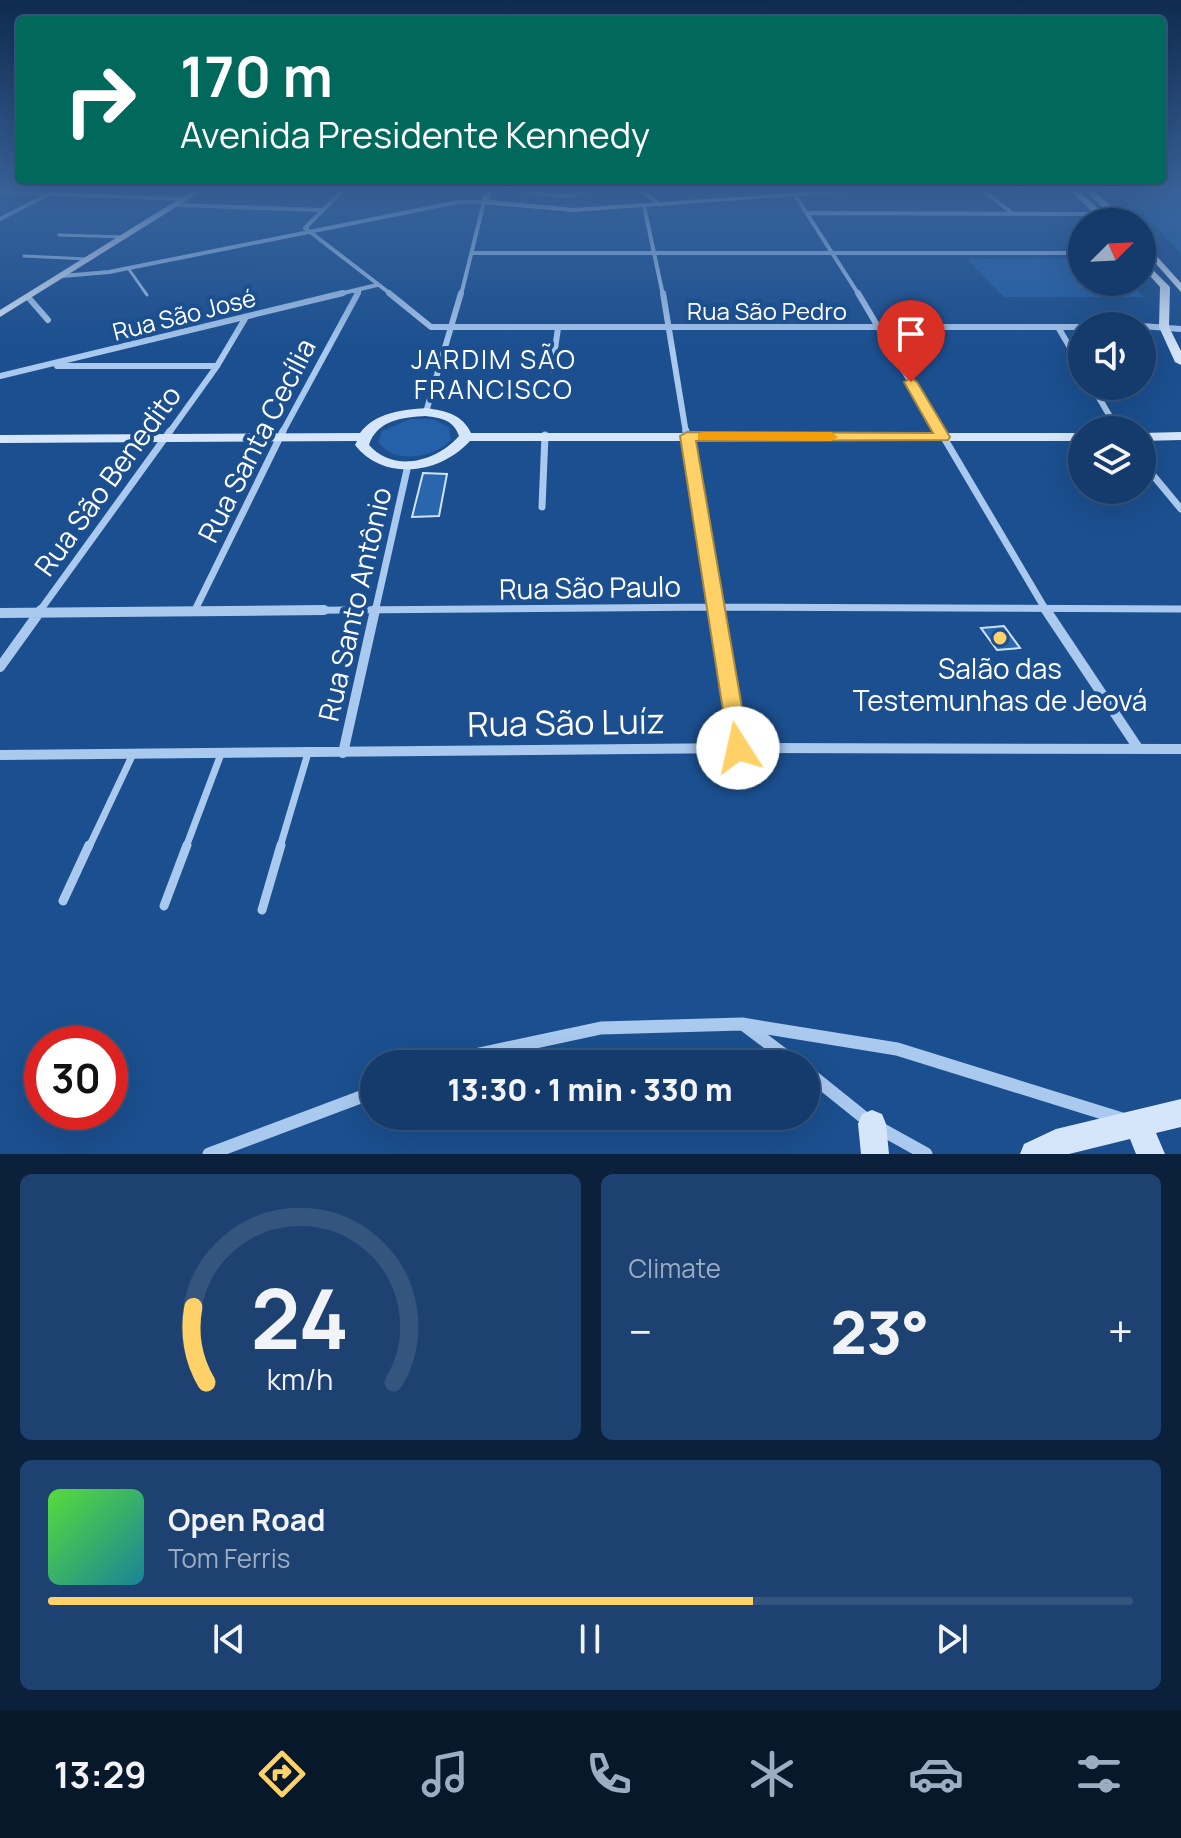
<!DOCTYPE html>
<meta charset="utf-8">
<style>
body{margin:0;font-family:Manrope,sans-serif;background:#1d4271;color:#f1f3f6;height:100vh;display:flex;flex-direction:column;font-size:30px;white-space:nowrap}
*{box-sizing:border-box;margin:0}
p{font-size:26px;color:#9dadc1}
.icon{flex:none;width:44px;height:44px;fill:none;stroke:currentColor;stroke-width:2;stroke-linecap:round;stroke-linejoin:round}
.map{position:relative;height:1154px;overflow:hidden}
.panel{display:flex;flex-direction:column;gap:20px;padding:20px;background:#0b203b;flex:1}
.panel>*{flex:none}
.banner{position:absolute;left:16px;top:16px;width:1150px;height:168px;border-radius:8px;box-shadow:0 8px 32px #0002,0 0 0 2px #33557e;background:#00695c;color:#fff;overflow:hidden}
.needle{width:52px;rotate:66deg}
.buttons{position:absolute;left:1068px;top:208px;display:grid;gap:16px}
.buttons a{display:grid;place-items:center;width:88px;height:88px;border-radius:50%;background:#143b6b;box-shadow:0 8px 32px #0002,0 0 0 2px #33557e;font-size:40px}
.speed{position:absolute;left:24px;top:1026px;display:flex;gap:16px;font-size:40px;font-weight:700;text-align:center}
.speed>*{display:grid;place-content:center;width:104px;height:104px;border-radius:50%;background:#143b6b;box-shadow:0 8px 32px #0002,0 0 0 2px #33557e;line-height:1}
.speed .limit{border:12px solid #d22;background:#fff;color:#111}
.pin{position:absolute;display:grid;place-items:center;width:68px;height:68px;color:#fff;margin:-82px -34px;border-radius:50% 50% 50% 0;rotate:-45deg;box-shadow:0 0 8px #0007}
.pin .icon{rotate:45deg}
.me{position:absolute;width:88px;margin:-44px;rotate:350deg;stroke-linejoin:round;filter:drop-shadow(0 0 6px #0008)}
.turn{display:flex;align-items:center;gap:28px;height:168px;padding:0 32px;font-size:36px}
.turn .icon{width:104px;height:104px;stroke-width:2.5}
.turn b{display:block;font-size:56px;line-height:68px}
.big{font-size:60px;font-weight:800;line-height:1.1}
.panel .card{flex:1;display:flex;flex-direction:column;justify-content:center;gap:12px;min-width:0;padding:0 28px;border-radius:12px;background:#1d4271}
.panel .dial{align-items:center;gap:0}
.dial svg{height:208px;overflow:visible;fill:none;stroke:#33557e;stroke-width:7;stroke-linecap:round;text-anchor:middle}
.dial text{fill:#f1f3f6;stroke:none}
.song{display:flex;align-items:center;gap:24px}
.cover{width:96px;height:96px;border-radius:12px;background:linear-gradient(135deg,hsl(110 70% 55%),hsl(190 70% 35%))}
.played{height:8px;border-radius:4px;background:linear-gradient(90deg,#ffd166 65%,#33557e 65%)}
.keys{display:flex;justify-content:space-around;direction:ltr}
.heat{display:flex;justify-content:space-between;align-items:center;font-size:44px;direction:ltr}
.panel .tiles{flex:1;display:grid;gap:20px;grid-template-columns:1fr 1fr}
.card:last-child{grid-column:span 2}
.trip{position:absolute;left:360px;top:1050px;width:460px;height:80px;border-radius:40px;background:#143b6b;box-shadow:0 8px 32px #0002,0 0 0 2px #33557e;font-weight:800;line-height:80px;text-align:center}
.tabs{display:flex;height:128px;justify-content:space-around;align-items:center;background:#08182b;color:#9dadc1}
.tabs .icon{width:56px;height:56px}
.tabs .current{color:#ffd166}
.tabs b{font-size:36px;color:#f1f3f6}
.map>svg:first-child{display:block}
.green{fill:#2461a8}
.building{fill:#2a66ad;stroke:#cfe3fa;stroke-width:2}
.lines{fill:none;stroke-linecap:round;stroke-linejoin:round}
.lane-far2{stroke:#a9c9ee;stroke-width:3}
.lane-far1{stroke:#a9c9ee;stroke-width:7}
.lane{stroke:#a9c9ee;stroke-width:9}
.street-far4{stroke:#a9c9ee;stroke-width:4}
.street-far3{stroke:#a9c9ee;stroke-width:6}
.street-far2{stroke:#a9c9ee;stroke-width:7}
.street-far1{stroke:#a9c9ee;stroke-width:10}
.street{stroke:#a9c9ee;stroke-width:13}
.secondary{fill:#d6e6fa;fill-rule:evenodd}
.route{fill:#ffd166;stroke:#a68842;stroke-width:2}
.slow{fill:#f59e0b}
.poi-dot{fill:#ffd166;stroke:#1b4f8f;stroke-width:3}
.labels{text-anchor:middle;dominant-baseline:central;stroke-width:8;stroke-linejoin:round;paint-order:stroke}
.far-street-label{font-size:24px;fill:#fff;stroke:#1b4f8f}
.far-quarter-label{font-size:26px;letter-spacing:2px;fill:#fff;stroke:#1b4f8f}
.street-label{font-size:28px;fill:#fff;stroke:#1b4f8f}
.poi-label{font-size:28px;fill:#fff;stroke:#1b4f8f}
.near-street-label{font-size:34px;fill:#fff;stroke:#1b4f8f}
</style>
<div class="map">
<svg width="1181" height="1154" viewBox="0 0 1181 1154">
<rect width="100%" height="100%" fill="#1b4f8f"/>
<path class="green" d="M1115 189 1174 191 1175 201 1181 206V254L1143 213 1116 196Z
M1082 258V282H1126L1145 297H1004L967 259Z
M410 419H432L449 427 451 440C434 458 394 465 378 442L382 431Z"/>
<path class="building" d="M423 473 447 474 439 516 412 517Z
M1004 626 1020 648 997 650 981 628Z"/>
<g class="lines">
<path class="lane-far2" d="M0 192 50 194
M59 235 125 237
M24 256 88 259
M128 268 147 295"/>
<path class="lane-far1" d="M89 847 133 754
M186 847 221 754
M280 847 308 753"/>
<path class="lane" d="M63 901 89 845
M164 906 187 845
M262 910 281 845"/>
<path class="street-far4" d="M344 189 305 228 392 295
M632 189 643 192 661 205
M981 189 1012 213
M527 193 567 196 601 189
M50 194 185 199
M795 195 859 295
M177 205 322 210
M644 206 663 295
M808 213 1117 214
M0 219 55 191
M472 253H1082
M62 276 109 272 458 202H484L461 295
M335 295 377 285
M357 295 360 289"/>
<path class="street-far3" d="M389 293 431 327H1082
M663 293 686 433
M858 293 941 433
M28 297 48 320
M1142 326 1181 329
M1058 327 1082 368
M57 366H217
M552 370 558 328
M0 376 343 293
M1092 386 1118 430
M426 412 461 293
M169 433 217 366 246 317
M282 433 358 293"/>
<path class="street-far2" d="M686 431 716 612
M940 431 1047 612
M1142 462 1181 509
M542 507 545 435
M39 612 170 431
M86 612 715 607 1181 609
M194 612 283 431
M375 612 408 465"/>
<path class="street-far1" d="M715 610 738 748
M1046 610 1138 748
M0 613 324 610
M0 667 41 610
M343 753 375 610
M0 755 738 748 1181 749"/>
<path class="street" d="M743 1024 796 1064
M452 1064 479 1054 601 1028 742 1024 897 1049 1122 1119
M806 1071 872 1124 926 1154
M209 1154 374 1092"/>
<path class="secondary" d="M195 189H205L0 317V310Z
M485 189H493L489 200 574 208 850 189H892L574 212 481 204Z
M1068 189H1077L1112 222H1103Z
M1083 189H1092L1128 222H1119Z
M1142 240 1181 283V292L1142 248Z
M1142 259 1170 287 1169 327 1181 351V365L1175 362 1159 327 1160 287 1142 267Z
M426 408C446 411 462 414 471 433H1082V441H470C440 474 384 482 355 445L357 441 0 443V435L360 433C376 412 402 410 426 408ZM426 416C441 418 454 420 459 436 436 462 394 473 369 445 377 420 403 417 426 416Z
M1181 432V440L1142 441V433Z
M1181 1099V1127L1156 1133 1165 1154H1136L1130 1139 1069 1154H1020L1024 1144 1056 1129Z
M872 1110 882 1114 886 1124 889 1154H861L858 1124 862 1114Z"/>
</g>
<linearGradient id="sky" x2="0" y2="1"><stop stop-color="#0f2b4f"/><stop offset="0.54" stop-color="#39639b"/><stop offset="1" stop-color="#39639b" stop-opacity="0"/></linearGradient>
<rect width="1181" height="351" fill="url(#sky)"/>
<path class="route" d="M911 378 917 382 950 437 948 440 696 441 749 748 746 755 738 757 730 755 680 436 687 432 933 433 904 382Z"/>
<path class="slow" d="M704 432H831L838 437 831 441 698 440V433Z"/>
<circle class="poi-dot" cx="1000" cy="638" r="8"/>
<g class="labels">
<g class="far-street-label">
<text x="767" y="310">Rua São Pedro</text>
<text transform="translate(184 314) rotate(-14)">Rua São José</text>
</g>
<g class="far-quarter-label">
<text x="494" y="359">JARDIM SÃO<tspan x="494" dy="30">FRANCISCO</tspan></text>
</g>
<g class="street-label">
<text transform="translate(256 440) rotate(-63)">Rua Santa Cecília</text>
<text transform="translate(107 480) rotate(-54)">Rua São Benedito</text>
<text transform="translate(590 587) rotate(-1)">Rua São Paulo</text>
<text transform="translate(354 604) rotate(-77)">Rua Santo Antônio</text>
</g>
<g class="poi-label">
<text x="1000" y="668">Salão das<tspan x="1000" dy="32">Testemunhas de Jeová</tspan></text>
</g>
<g class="near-street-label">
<text transform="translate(566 722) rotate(-1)">Rua São Luíz</text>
</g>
</g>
</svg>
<div class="buttons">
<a><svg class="needle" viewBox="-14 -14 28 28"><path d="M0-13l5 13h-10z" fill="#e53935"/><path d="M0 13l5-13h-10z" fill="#9dadc1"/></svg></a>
<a><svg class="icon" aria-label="sound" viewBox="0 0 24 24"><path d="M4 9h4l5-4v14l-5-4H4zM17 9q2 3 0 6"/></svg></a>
<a><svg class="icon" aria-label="layers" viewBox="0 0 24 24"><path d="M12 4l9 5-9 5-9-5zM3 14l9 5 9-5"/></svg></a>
</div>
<div class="speed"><div class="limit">30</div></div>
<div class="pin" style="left:911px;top:382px;background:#d93025"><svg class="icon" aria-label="arrive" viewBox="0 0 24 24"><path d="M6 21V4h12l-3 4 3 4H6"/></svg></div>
<svg class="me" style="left:738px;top:748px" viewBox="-20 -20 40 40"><circle r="19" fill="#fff"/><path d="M0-13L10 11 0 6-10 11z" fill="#ffd166"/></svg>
<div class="trip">13:30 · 1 min · 330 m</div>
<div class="banner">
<div class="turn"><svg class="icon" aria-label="right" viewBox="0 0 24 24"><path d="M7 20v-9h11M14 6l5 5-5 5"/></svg><div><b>170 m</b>Avenida Presidente Kennedy</div></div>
</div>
</div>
<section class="panel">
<div class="tiles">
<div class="card dial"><svg viewBox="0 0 100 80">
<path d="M14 69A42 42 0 1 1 86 69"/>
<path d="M14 69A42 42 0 0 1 9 40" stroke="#ffd166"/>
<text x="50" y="56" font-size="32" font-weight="700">24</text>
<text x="50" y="72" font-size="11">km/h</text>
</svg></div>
<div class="card"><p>Climate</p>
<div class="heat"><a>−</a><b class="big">23°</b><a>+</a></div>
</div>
<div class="card">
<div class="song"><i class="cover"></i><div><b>Open Road</b><p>Tom Ferris</p></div></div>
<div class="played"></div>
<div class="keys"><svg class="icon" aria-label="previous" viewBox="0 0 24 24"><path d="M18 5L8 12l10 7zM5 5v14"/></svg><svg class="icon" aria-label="pause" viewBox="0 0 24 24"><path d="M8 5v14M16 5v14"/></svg><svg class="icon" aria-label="next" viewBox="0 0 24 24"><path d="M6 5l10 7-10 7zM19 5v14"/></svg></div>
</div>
</div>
</section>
<nav class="tabs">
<b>13:29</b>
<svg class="icon current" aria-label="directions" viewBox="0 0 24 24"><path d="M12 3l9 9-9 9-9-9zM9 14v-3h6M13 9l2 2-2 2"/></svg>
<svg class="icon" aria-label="music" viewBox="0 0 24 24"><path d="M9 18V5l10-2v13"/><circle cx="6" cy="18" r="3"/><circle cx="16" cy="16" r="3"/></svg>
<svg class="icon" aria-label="phone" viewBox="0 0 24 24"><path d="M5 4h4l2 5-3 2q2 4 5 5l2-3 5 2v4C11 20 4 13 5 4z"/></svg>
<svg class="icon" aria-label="climate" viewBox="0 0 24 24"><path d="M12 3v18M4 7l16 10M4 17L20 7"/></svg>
<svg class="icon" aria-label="car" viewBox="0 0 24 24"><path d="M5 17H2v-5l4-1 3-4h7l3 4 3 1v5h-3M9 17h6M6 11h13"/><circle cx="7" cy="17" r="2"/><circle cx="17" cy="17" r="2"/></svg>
<svg class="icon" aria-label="filters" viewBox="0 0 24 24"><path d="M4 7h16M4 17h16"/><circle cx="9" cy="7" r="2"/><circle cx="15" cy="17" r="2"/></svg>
</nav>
